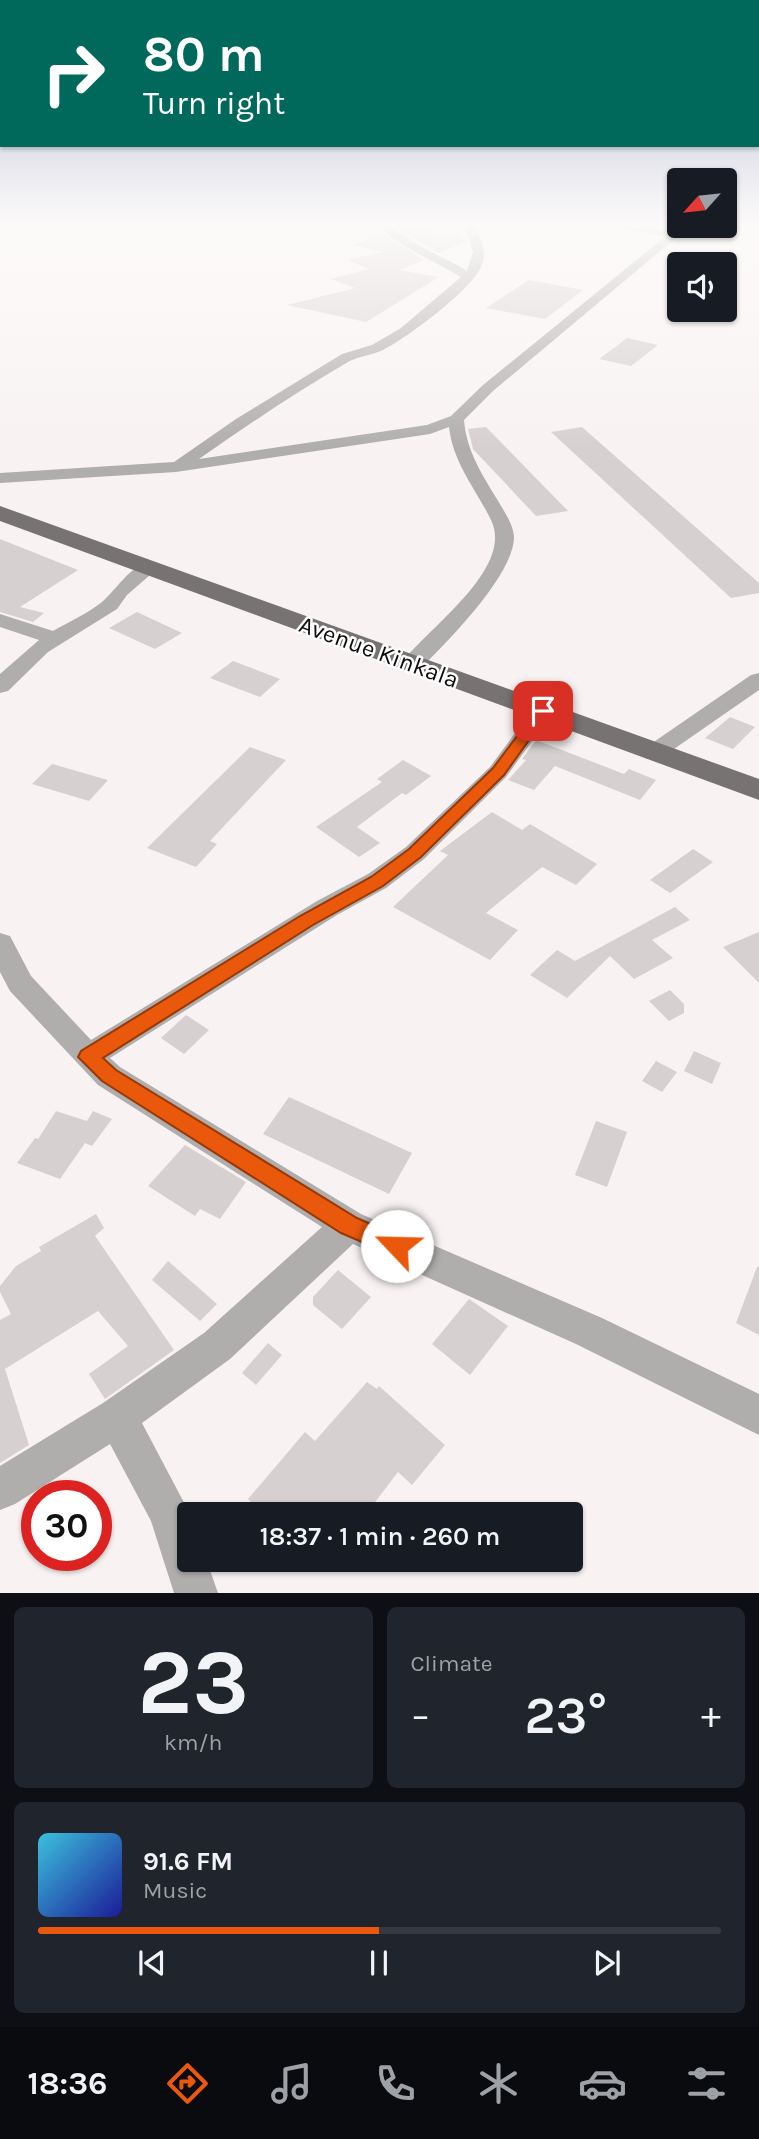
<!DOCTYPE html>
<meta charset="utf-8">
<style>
body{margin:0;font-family:Karla,sans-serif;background:#20242c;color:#f1f3f6;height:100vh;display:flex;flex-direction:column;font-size:26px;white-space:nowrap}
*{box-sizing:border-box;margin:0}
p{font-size:23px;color:#9ea1a6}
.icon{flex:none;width:38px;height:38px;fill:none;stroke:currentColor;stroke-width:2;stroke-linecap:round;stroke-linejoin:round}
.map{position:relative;height:1593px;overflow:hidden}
.side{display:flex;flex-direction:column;gap:14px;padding:14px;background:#0d0f14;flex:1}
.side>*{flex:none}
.hud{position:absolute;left:0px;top:0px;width:760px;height:147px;box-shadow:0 2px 5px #0004;background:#00695c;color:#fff;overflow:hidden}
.needle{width:46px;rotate:243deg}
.fabs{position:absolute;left:667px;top:168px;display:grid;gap:14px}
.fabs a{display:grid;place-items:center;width:70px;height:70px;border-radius:7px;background:#171b24;box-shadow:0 2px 5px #0004;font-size:35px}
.speed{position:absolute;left:21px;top:1480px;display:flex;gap:14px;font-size:35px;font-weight:700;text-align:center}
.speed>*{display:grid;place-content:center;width:91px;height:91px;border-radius:50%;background:#171b24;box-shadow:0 2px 5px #0004;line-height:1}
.speed .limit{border:10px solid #d22;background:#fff;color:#111}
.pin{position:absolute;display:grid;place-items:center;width:60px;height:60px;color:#fff;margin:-30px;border-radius:14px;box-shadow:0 4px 10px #0006}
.me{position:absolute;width:77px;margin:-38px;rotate:294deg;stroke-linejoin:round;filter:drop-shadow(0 0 5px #0008)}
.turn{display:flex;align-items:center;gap:24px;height:147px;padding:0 28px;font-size:32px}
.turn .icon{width:91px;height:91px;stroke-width:2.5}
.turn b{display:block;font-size:49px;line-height:60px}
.big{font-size:52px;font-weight:600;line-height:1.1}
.side .widget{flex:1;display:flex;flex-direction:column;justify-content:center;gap:10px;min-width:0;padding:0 24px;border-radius:10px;background:#20242c}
.side .dial{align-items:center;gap:0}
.dial b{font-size:91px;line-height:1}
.song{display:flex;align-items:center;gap:21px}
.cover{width:84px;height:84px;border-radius:10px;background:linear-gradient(135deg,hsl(190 70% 55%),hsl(240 70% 35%))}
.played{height:7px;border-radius:4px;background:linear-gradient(90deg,#ea580c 50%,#363941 50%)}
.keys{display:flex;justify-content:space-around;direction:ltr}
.heat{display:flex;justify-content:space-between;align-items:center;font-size:38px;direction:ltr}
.side .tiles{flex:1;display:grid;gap:14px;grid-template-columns:1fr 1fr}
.widget:last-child{grid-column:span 2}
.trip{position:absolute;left:177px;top:1502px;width:406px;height:70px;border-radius:7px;background:#171b24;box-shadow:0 2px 5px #0004;font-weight:600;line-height:70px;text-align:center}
.tab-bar{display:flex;height:112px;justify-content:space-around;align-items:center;background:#090b0e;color:#9ea1a6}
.tab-bar .icon{width:49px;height:49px}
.tab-bar .active{color:#ea580c}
.tab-bar b{font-size:32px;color:#f1f3f6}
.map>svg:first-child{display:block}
.building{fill:#d6d1d0}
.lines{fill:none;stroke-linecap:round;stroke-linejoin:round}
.minor{fill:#b0adad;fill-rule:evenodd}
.major{fill:#767372;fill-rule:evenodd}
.route{fill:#ea580c;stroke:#983908;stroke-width:2}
.labels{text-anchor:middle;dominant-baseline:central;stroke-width:5;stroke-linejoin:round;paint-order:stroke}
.street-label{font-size:24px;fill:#0e0d0d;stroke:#fff}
</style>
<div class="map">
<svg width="759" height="1593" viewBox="0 0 759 1593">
<rect width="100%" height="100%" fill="#f8f3f2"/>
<path class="building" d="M399 226H449L430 234H457L467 241 439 253 396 228Z
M382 233 424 260 399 270 439 277 366 322 287 305 355 288 331 279 369 269 348 260 383 252 353 245Z
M529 280 583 290 545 319 486 308Z
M627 338 658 345 631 366 599 359Z
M486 427 568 511 536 516 473 449 468 429Z
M582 427 759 583V593L731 598 551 432Z
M0 539 78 570 20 607 44 613 33 622 0 612Z
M137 612 182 633 155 649 109 628Z
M233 661 280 679 260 697 210 678Z
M730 717 755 727 733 749 705 738Z
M536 740 624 774 629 769 656 780 640 800 555 766 534 790 508 780 526 760 522 759Z
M250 747 286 760 210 841 217 844 196 867 147 848Z
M403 760 431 776 406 795 402 793 357 827 380 843 359 857 316 827 382 782 377 779Z
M52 764 108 780 89 801 32 784Z
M492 812 522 830 530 824 597 864 576 885 542 867 486 913 518 930 490 960 393 907 448 855 440 851Z
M693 849 713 862 670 893 650 880Z
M675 907 690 920 652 940 673 958 634 979 610 956 567 998 530 975 557 950 575 961Z
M759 932V983L723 947Z
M670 990 684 1004V1013L669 1021 649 1001Z
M186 1015 209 1030 184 1054 161 1038Z
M694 1051 721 1063 712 1084 684 1071Z
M656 1061 677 1072 662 1092 642 1081Z
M289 1097 412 1153 389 1194 263 1134Z
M56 1111 87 1121 93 1111 112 1119 92 1146 85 1143 60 1179 17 1163 35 1138 38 1139Z
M596 1121 627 1132 607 1187 575 1175Z
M185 1145 246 1182 220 1219 200 1209 195 1216 148 1186Z
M96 1214 104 1228 95 1236 174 1350 105 1399 89 1374 128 1346 98 1311 5 1369 29 1445 0 1463V1320L11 1314 0 1292V1286L16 1266 41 1251 39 1247Z
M168 1261 217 1304 200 1321 152 1280Z
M757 1267H759V1335L736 1323Z
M338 1270 371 1297 342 1329 313 1305V1297Z
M469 1299 508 1326 470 1375 432 1344Z
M268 1343 282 1355 256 1385 242 1373Z
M367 1382 377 1389 379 1386 445 1445 412 1485 398 1472 366 1514H263L248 1499 305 1432 315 1441Z"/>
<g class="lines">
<path class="minor" d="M378 226C396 226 406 239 422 247 437 256 452 261 467 271L473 252 465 226H475C482 239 487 253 481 267 471 290 407 338 383 350 372 355 359 356 348 362 297 392 247 425 199 459L427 425 451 416 483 385 666 236 609 226 673 230 678 226H690L493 391 464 420C467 458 490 485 508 518 511 524 514 531 514 538 513 576 446 643 420 669H404L401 664C426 629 515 569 491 520 476 489 453 463 449 427L430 434 176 472 0 483V473L174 462 236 419 342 354 372 345 401 328 461 277C434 260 402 249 378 226Z
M149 562 158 568 127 595 117 609 48 652 8 691 0 693V674L39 640 0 627V614L53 631C69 622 88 613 102 602 117 589 128 568 149 562Z
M759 673V690L661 758 653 760 645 758 641 753 645 748 751 675Z
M543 704 551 706 554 711 506 777 424 859 386 888 337 915 110 1058 120 1067 361 1214 602 1318 759 1394V1435L576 1344 353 1244 230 1359 142 1423 190 1514 189 1559H206L218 1593H174L151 1521 110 1444 15 1504 0 1510V1466L103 1403 204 1333 322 1227 98 1085 10 991 0 972V933L10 936 31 976 91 1040 317 901 368 874 406 847 490 767 535 706Z"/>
<path class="major" d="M0 506 759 779V800L0 521Z"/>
</g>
<linearGradient id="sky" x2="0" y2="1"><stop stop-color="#b0b6d0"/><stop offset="0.5" stop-color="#fcfaf9"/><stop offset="1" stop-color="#fcfaf9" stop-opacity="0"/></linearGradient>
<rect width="759" height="449" fill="url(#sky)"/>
<path class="route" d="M543 706 550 711 504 775 421 857 383 886 313 925 103 1058 116 1070 357 1218 405 1239 409 1246 405 1254 397 1257 341 1233 102 1081 78 1057 81 1051 300 916 371 877 409 849 493 768 538 708Z"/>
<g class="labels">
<g class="street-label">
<text transform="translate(379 652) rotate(20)">Avenue Kinkala</text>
</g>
</g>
</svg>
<div class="fabs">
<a><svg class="needle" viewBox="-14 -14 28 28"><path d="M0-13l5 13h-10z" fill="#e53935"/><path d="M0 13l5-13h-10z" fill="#9ea1a6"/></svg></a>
<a><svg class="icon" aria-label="sound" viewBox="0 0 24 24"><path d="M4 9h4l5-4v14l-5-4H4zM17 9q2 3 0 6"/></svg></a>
</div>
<div class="speed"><div class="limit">30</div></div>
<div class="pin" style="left:543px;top:711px;background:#d93025"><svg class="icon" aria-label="arrive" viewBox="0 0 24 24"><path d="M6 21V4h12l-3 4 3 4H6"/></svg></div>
<svg class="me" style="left:397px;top:1246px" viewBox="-20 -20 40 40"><circle r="19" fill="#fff"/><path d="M0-13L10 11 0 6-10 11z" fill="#ea580c"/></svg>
<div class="trip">18:37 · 1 min · 260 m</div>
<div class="hud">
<div class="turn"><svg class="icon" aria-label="right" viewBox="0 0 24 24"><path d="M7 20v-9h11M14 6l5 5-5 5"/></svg><div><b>80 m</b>Turn right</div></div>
</div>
</div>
<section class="side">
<div class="tiles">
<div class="widget dial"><b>23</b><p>km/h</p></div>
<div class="widget"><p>Climate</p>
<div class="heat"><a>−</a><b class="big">23°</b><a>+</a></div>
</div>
<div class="widget">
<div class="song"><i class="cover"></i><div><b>91.6 FM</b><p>Music</p></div></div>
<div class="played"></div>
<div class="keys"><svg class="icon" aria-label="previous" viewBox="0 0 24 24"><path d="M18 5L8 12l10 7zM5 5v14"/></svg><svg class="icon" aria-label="pause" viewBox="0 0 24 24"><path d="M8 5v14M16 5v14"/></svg><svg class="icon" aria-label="next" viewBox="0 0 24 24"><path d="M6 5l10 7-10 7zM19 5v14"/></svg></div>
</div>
</div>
</section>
<nav class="tab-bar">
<b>18:36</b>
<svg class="icon active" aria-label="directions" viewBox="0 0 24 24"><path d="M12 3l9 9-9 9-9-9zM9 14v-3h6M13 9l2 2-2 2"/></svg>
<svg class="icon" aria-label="music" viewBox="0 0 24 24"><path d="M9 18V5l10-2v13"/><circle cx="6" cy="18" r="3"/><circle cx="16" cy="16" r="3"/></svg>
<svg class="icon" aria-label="phone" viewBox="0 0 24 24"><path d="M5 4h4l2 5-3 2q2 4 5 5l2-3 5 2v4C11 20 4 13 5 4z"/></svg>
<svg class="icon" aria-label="climate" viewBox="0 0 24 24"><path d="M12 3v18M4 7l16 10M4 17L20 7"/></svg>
<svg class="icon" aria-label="car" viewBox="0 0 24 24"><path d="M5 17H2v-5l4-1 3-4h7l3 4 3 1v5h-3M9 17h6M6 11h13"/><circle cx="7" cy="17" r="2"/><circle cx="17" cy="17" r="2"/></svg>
<svg class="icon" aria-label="filters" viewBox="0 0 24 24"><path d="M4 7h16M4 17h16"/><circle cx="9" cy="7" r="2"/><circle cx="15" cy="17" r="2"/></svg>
</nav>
